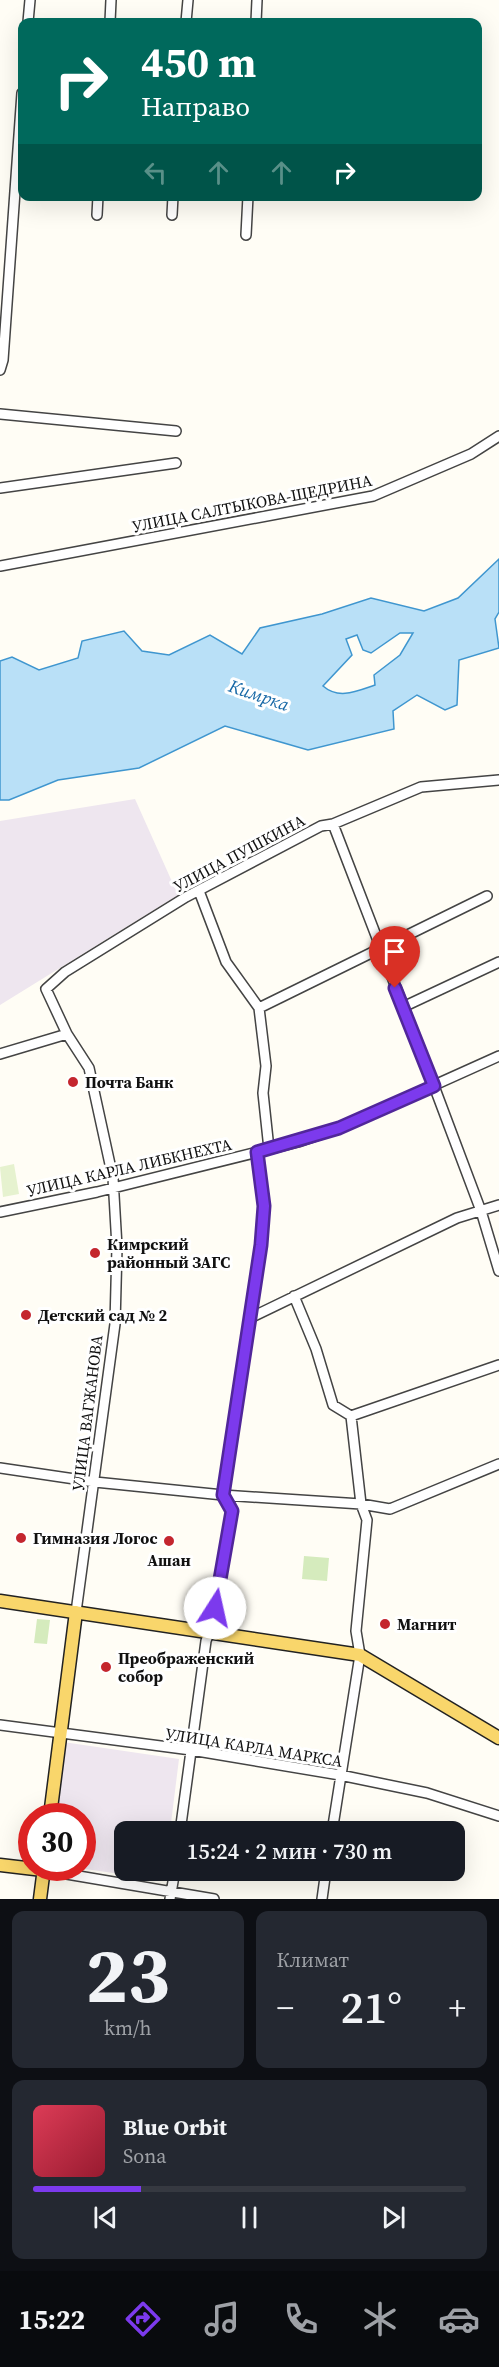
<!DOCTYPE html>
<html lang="ru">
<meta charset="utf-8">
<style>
body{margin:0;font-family:"Source Serif 4",serif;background:#242831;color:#f1f3f6;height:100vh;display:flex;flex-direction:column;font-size:22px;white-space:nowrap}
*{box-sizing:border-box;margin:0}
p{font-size:20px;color:#9ea1a6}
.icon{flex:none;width:33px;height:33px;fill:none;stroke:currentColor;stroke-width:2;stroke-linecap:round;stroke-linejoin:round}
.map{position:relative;height:1899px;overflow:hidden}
.drawer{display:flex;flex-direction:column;gap:12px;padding:12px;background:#0d0f14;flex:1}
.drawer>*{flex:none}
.banner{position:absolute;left:18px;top:18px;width:464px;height:183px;border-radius:12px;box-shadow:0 6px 24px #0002;background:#00695c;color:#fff;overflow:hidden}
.speed{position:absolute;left:18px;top:1803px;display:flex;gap:12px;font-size:30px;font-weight:700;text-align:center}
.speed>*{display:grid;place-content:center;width:78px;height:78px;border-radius:50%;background:#171b24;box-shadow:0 6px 24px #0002;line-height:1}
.speed .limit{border:9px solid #d22;background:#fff;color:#111}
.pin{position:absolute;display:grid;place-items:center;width:51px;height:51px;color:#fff;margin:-62px -26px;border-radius:50% 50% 50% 0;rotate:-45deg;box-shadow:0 0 6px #0007}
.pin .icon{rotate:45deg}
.me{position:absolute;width:66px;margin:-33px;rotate:10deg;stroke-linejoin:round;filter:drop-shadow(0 0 4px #0008)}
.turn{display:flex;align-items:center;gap:21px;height:126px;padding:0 24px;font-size:27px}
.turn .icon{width:78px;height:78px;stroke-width:2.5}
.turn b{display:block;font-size:42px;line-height:51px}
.lanes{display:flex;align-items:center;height:57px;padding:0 24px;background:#0003;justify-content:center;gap:30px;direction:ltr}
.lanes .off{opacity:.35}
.big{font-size:45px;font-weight:600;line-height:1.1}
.drawer .card{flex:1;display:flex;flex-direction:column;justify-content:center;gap:9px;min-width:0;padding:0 21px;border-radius:12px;background:#242831}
.drawer .dial{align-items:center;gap:0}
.dial b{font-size:78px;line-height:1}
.song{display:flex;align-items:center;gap:18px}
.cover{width:72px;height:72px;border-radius:9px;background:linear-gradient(135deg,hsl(350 70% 55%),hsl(350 70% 35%))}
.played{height:6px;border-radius:3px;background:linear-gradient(90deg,#7c3aed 25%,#363941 25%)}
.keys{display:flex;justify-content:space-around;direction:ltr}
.heat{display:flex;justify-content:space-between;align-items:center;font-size:33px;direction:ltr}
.drawer .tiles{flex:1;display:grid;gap:12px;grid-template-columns:1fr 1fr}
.card:last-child{grid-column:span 2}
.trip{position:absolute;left:114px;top:1821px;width:351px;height:60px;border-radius:12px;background:#171b24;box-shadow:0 6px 24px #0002;font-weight:600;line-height:60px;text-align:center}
.menu{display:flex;height:96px;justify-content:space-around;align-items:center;background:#090b0e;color:#9ea1a6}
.menu .icon{width:42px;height:42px}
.menu .selected{color:#7c3aed}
.menu b{font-size:27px;color:#f1f3f6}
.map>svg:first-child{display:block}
.industrial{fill:#eee6ef}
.green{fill:#d5ebbd}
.pitch{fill:#e6f2cf}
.water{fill:#b9e0f7;stroke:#3f96cf;stroke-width:1.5;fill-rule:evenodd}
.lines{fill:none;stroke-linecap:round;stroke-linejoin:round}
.minor-casing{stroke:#444;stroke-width:12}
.major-casing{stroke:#222;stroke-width:15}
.minor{stroke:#fff;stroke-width:9}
.major{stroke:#f9d66b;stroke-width:12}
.route-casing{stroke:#51269a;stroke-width:15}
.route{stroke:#7c3aed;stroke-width:10}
.poi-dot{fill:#c4262e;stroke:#fff;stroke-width:2}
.labels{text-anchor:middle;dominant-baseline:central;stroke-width:6;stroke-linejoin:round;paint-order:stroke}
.street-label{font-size:16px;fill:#111;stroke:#fff}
.poi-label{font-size:16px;font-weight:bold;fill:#111;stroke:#fff;text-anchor:start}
.water-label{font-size:18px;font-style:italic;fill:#1768a6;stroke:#fff}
</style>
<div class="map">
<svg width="499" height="1899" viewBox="0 0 499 1899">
<rect width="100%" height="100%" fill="#fffdf5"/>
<path class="industrial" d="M135 799 178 895 0 1005V821Z
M63 1742 179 1759 170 1831 124 1832V1870L165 1871 163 1880 78 1868H82V1816H53Z"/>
<path class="green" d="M304 1556 329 1558 327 1581 302 1579Z
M37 1619 50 1620 47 1644 34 1643Z"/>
<path class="pitch" d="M14 1164 19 1194 3 1197 0 1167Z"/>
<path class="water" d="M499 559V612L495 619 499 648 459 660 457 705 445 710 417 695 393 711 394 729 308 750 225 726 139 768 58 780 9 800H0V661L12 657 39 670 78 658 82 641 124 631 142 651 169 655 210 635 242 654 260 628 322 614 371 598 424 611 458 598ZM400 633H413L400 655 374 675 375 685C357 691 339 700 323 686L352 655 346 639 357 635 363 650 371 653Z"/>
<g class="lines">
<g class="minor-casing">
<path id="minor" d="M28 22 30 0
M110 22 111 0
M186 22 188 0
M256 22 257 0
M97 215 98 196
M172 215 173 196
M246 235 248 196
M0 370 3 360 22 93
M0 414 176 431
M0 488 176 463
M0 566 373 496 471 454 499 436
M333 824 434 1086 481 1211 499 1271
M199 891 226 962 259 1008 266 1066 263 1093 269 1149
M403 1007 499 962
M259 1008 487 896
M0 1054 67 1034
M0 1212 97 1192 298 1142 339 1128 499 1056
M294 1296 316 1349 333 1405 351 1416
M250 1318 457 1218 499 1205
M351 1416 499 1365
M0 1468 95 1482 223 1495 361 1504 390 1509 499 1464
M76 1612 115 1324 117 1247 113 1178 89 1068 67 1034 46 989 65 972 186 897 321 826 333 824 421 787 499 780
M0 1725 191 1750 340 1775 427 1793 499 1816
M180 1832 206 1641 213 1622 232 1511 223 1495 261 1245 264 1205 257 1152
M332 1832 360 1655 356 1631 367 1520 361 1504 351 1416
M43 1870 214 1899
M170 1899 175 1870
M322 1899 326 1870"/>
</g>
<g class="major-casing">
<path id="major" d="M0 1601 360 1655 499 1738
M50 1816 76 1612
M0 1865 43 1870
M40 1899 44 1868"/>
</g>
<use href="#minor" class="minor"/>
<use href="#major" class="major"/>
</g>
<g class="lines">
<g class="route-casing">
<path id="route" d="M215 1608 232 1511 223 1495 261 1245 264 1206 257 1152 339 1128 434 1086 395 988"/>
</g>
<use href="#route" class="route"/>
</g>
<g class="poi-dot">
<circle cx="73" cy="1082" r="6"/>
<circle cx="95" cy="1253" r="6"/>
<circle cx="26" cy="1315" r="6"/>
<circle cx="21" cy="1538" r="6"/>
<circle cx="169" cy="1541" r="6"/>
<circle cx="385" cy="1624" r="6"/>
<circle cx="106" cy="1667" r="6"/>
</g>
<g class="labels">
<g class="street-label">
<text transform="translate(252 503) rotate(-11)">УЛИЦА САЛТЫКОВА-ЩЕДРИНА</text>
<text transform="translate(239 853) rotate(-28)">УЛИЦА ПУШКИНА</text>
<text transform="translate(129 1167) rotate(-13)">УЛИЦА КАРЛА ЛИБКНЕХТА</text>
<text transform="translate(87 1413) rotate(-83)">УЛИЦА ВАГЖАНОВА</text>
<text transform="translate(254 1747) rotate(9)">УЛИЦА КАРЛА МАРКСА</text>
</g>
<g class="poi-label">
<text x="85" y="1082">Почта Банк</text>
<text x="107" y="1244">Кимрский<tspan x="107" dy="18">районный ЗАГС</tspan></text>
<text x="38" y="1315">Детский сад № 2</text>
<text x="33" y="1538">Гимназия Логос</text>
<text x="169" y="1560" text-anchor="middle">Ашан</text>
<text x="397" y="1624">Магнит</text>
<text x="118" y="1658">Преображенский<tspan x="118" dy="18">собор</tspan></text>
</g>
<g class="water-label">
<text transform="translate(259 695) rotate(19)">Кимрка</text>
</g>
</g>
</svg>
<div class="speed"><div class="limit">30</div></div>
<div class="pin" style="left:395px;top:988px;background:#d93025"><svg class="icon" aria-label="arrive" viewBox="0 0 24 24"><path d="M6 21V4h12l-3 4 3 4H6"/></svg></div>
<svg class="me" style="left:215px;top:1608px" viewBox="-20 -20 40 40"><circle r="19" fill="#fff"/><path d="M0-13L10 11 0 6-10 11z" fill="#7c3aed"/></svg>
<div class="trip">15:24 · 2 мин · 730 m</div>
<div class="banner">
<div class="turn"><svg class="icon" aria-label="right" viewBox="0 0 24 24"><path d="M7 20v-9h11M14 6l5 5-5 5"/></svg><div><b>450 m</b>Направо</div></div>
<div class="lanes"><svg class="icon off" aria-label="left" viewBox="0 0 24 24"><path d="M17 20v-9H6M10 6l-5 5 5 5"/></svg><svg class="icon off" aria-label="ahead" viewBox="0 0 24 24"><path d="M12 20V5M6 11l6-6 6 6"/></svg><svg class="icon off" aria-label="ahead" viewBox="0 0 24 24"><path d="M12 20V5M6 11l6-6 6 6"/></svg><svg class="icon" aria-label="right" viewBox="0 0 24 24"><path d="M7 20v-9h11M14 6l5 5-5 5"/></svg></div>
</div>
</div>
<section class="drawer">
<div class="tiles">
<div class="card dial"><b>23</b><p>km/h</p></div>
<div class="card"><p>Климат</p>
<div class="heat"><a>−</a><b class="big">21°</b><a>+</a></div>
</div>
<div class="card">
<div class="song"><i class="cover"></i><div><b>Blue Orbit</b><p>Sona</p></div></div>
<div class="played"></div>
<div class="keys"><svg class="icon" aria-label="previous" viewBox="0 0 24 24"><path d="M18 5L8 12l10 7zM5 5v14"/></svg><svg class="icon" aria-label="pause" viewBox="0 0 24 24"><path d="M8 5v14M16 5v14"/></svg><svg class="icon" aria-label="next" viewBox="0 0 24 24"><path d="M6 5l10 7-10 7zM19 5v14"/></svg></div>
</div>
</div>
</section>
<nav class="menu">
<b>15:22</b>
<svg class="icon selected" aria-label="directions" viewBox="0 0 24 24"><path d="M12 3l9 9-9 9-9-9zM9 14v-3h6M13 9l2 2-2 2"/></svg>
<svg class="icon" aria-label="music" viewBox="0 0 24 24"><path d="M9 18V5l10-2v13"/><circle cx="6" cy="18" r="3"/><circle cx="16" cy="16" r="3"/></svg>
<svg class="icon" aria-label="phone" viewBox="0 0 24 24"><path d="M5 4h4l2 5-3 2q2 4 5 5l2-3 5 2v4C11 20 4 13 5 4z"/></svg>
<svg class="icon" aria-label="climate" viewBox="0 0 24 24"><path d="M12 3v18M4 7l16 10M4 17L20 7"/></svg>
<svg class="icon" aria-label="car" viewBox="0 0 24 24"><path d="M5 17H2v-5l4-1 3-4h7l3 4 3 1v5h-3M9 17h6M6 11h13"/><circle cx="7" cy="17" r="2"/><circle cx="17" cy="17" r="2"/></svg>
</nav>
